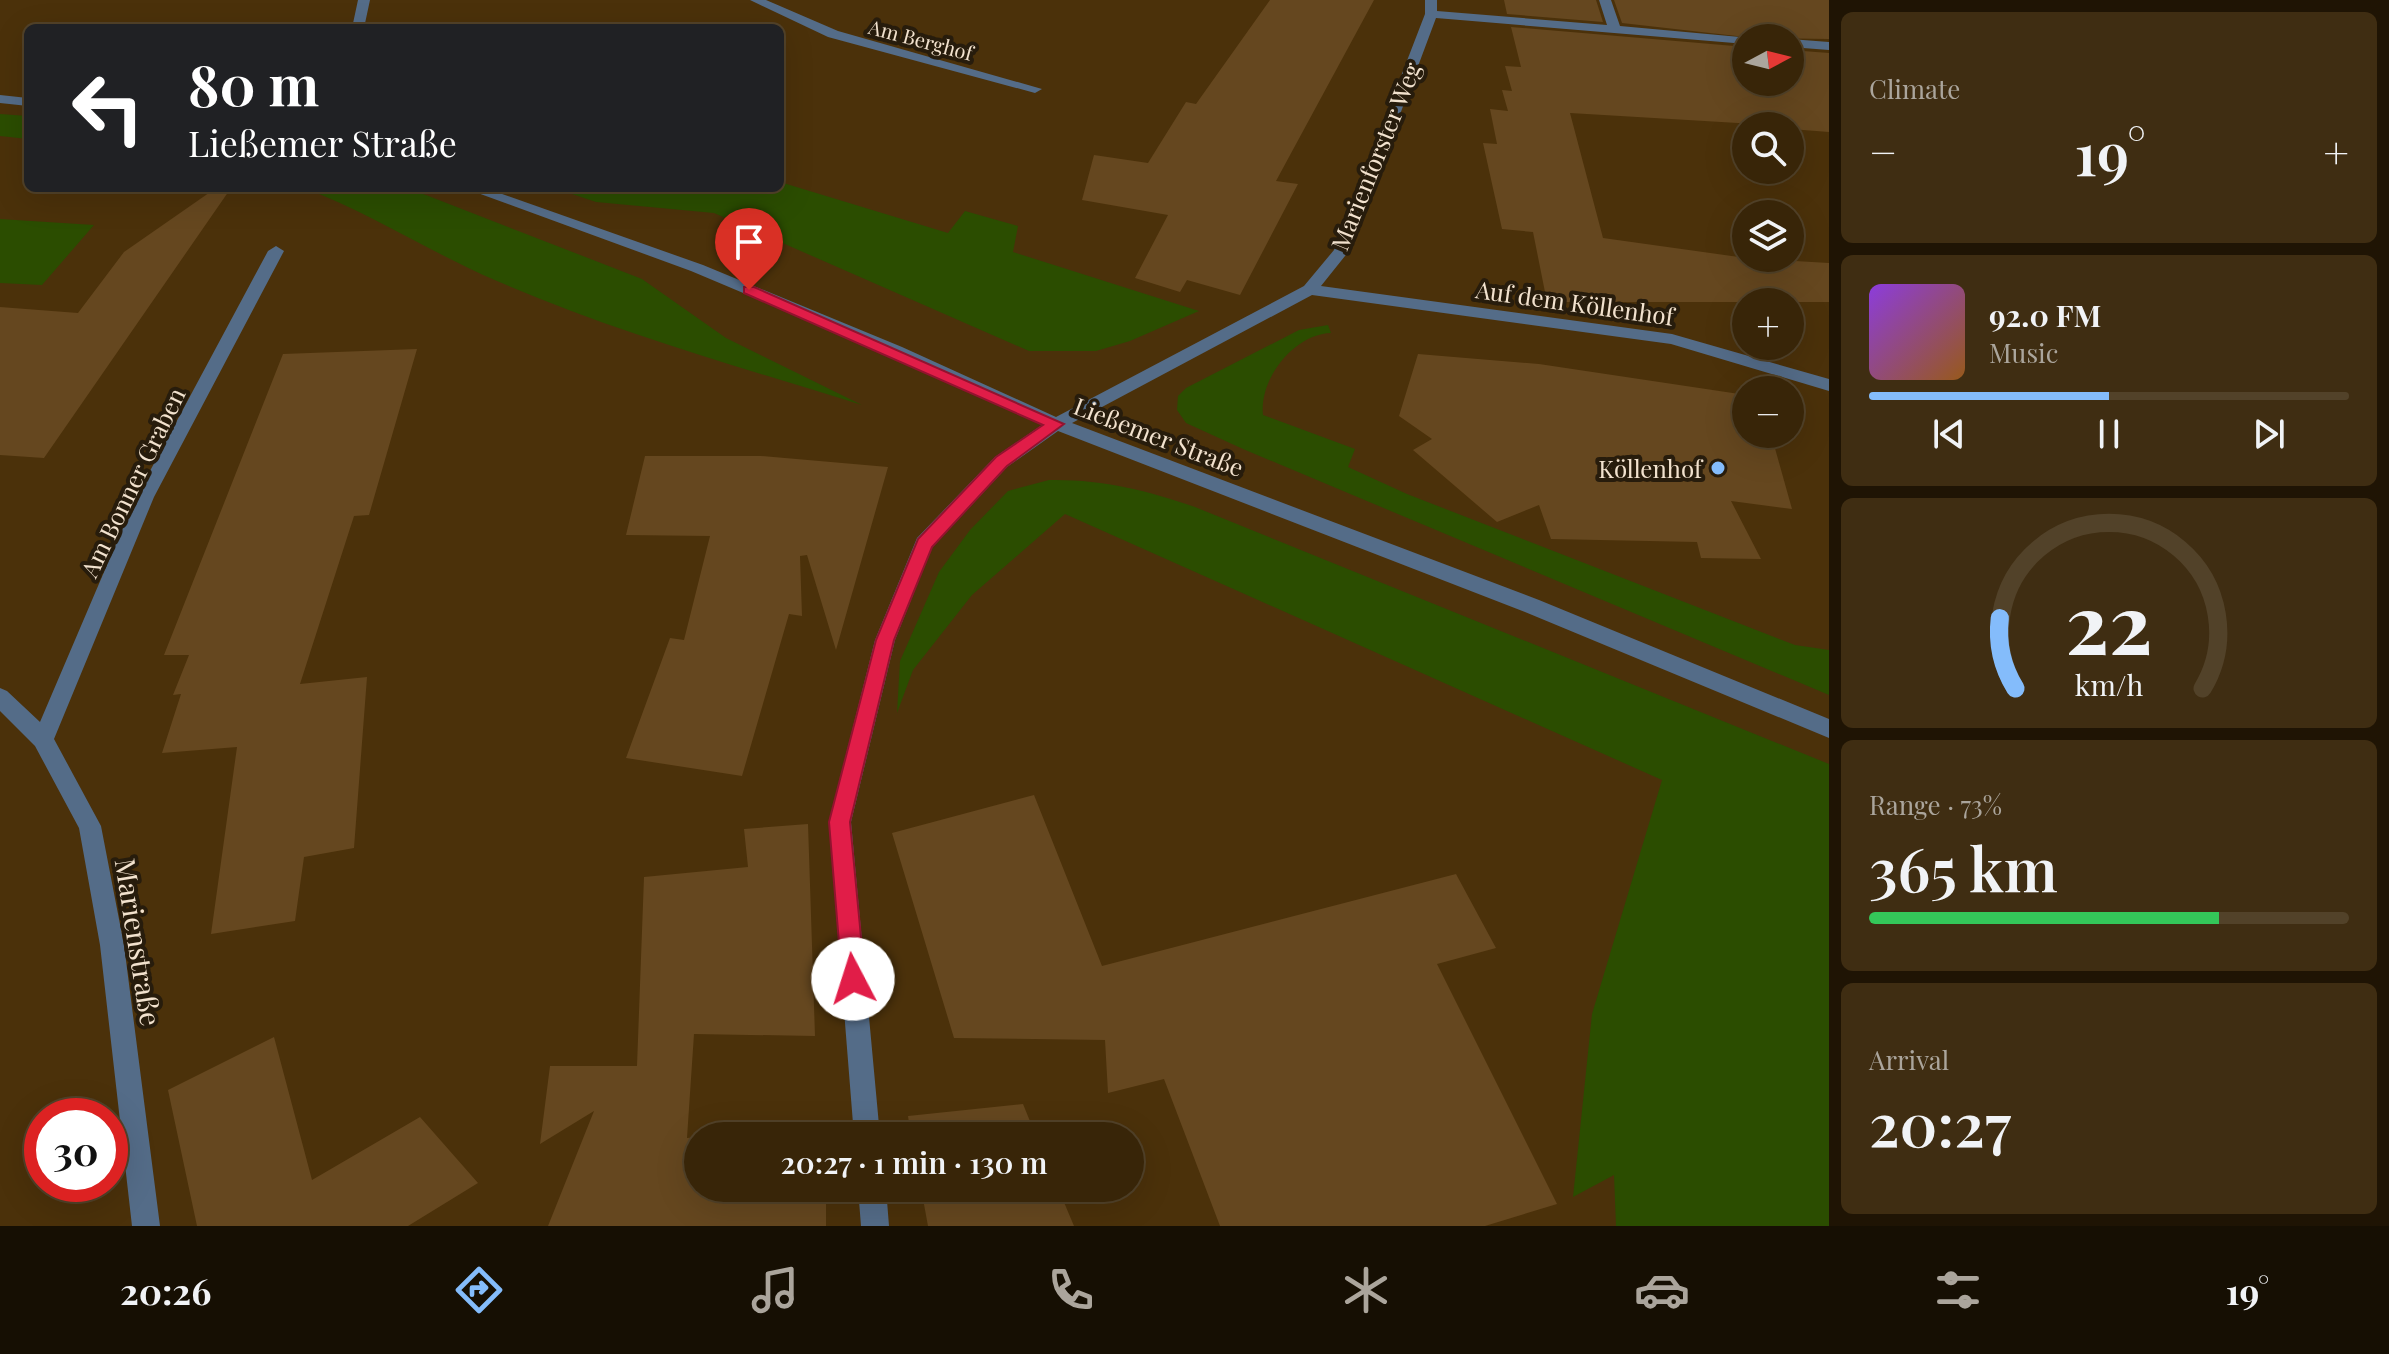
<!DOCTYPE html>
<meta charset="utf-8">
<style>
body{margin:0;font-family:"Playfair Display",serif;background:#3f2d12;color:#f1f3f6;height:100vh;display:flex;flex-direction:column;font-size:30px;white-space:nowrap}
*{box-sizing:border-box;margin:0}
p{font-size:26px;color:#aba59c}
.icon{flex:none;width:44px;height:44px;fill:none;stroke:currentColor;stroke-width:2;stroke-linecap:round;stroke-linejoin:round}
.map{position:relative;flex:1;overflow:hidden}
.panel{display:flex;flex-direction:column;gap:12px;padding:12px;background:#1f1404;width:560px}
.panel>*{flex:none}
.top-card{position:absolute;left:24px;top:24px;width:760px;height:168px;border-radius:12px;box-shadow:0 8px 32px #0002,0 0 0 2px #524229;background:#202124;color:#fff;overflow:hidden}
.needle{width:52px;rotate:83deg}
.tools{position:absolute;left:1732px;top:24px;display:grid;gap:16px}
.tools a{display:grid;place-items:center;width:72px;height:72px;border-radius:50%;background:#382508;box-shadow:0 8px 32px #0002,0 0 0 2px #524229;font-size:40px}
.speed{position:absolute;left:24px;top:1098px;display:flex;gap:16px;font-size:40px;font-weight:700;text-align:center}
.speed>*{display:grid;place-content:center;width:104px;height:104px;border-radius:50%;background:#382508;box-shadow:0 8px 32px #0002,0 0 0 2px #524229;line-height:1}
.speed .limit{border:12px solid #d22;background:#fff;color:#111}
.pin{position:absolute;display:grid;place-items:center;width:68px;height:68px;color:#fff;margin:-82px -34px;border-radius:50% 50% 50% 0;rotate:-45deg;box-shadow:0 0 8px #0007}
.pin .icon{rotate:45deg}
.me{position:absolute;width:88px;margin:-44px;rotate:355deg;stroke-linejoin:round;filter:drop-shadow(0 0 6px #0008)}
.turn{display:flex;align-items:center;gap:28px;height:168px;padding:0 32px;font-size:36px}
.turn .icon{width:104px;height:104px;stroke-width:2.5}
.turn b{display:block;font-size:56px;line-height:68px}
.big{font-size:60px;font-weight:600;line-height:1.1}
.panel .card{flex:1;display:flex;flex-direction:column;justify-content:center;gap:12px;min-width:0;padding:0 28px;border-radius:12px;background:#3f2d12}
.panel .dial{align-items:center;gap:0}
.dial svg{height:208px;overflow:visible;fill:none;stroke:#524229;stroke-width:7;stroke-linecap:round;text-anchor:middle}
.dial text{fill:#f1f3f6;stroke:none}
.song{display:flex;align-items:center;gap:24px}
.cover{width:96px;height:96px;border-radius:12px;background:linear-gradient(135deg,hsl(270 70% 55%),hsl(30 70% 35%))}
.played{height:8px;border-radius:4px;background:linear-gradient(90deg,#84bcfb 50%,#524229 50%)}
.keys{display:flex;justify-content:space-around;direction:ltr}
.heat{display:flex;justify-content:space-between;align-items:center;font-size:44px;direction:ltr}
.charge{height:12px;border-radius:6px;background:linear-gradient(90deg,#34c759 73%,#524229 0)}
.trip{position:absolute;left:684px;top:1122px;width:460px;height:80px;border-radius:40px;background:#382508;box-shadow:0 8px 32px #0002,0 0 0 2px #524229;font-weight:600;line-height:80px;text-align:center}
.menu{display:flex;height:128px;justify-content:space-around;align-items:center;background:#160f03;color:#aba59c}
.menu .icon{width:56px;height:56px}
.menu .active{color:#84bcfb}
.menu b{font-size:36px;color:#f1f3f6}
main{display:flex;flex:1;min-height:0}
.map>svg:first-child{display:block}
.green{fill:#2b4d00}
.building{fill:#65471f}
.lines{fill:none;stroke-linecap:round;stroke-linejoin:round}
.minor{fill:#546c88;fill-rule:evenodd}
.route{fill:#e11d48;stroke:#92132f;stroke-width:2}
.poi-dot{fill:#84bcfb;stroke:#271c0c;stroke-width:3}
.labels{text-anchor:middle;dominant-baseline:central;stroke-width:8;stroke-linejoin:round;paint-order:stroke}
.far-street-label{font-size:20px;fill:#f2e2ce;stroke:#271c0c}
.street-label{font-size:24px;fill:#f2e2ce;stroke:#271c0c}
.poi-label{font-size:24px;fill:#f2e2ce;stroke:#271c0c;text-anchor:end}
.near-street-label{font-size:28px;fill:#f2e2ce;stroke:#271c0c}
</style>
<main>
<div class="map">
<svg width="1829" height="1226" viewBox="0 0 1829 1226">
<rect width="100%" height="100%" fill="#4b310a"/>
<path class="green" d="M0 114 28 116V139L0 136Z
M780 182 948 233 965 211 1018 226 1013 252 1199 311 1130 341 1096 351H1029L714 213 596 202 554 188H780Z
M304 188H405L426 195 642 279 726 338 862 405C740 367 614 332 497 281 431 253 371 213 304 188Z
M0 219 94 225 42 285 0 283Z
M1328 325 1331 333C1294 334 1259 379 1263 415L1355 449 1348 467 1407 494 1795 645 1829 650V695L1243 449 1186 423 1177 410 1178 396 1186 388 1299 330Z
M1049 480C1101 479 1146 490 1195 507L1829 764V1226H1616L1614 1175 1573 1197 1592 1014 1662 780 1065 514 972 595 913 670 897 713 900 661 939 572 970 530 1008 491Z"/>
<path class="building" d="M1270 0H1374L1276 181 1298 184 1240 295 1187 280 1180 292 1135 278 1168 215 1082 200 1094 155 1148 163 1186 102 1196 104Z
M1504 0H1596L1603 22 1507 14Z
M1614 0H1829V39L1754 38 1622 23Z
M1511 27 1746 47V82H1790V50L1829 53V132L1790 129V126L1570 113 1603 238 1746 258 1829 263V302H1547L1533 232 1502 229 1483 143 1497 144 1490 109 1508 111 1502 90 1512 91 1505 66 1521 67Z
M216 188H231L44 458 0 455V307L78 313 124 252Z
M417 349 369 515 354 516 300 684 367 677 354 848 304 857 295 921 211 934 237 747 162 753 181 694 173 695 189 655H164L283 354Z
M1418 354 1539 364 1746 395V434H1771L1792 509 1731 501 1761 559 1701 558 1697 542 1551 539 1539 505 1497 522 1413 450 1432 439 1399 416Z
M645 456H761L888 467 836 650 807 555 800 556 802 616 789 614 742 776 626 758 670 638 684 640 710 536 626 535Z
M1034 795 1102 966 1456 874 1496 948 1437 964 1557 1204 1485 1226H1220L1164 1079 1108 1093 1105 1040 954 1038 892 833Z
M808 824 815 1036 694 1034 687 1138 698 1137V1188H826V1226H548L594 1111 540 1144 550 1066H637L644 877 748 867 744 829Z
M274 1037 312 1180 420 1117 478 1183 408 1226H197L168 1090Z
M1023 1104 1036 1136H911L908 1116Z
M827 1124V1136H707Z
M921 1188H1058L1074 1226H928Z"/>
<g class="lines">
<path class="minor" d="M358 0H370L364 28H352Z
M750 0H766L838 31 1042 89 1035 93 828 37Z
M1425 0H1437V11L1607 25 1599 0H1611L1620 26 1751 38H1746V44L1436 18 1349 251 1321 286 1672 334 1829 379V391L1671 344 1312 295 1072 423 1539 600 1829 719V738L1525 612 1058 431 1007 467 932 547 895 640 851 822 880 1136H854L829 822 875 640 917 538 995 457 1042 425 890 355 691 271 464 188H485L703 265 902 347 1056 417 1304 286 1334 250 1425 14Z
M1790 39 1829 42V50L1790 47Z
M0 95 28 98V106L0 103Z
M276 246 284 251 154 497 54 739 101 826 124 945 160 1226H132L100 945 79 828 35 746 0 711V688L7 691 40 722 136 497 268 251Z
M858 1188H886L889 1226H861Z"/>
</g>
<path class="route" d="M744 287H754L1064 424 1007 466 932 547 894 640 850 822 865 979 861 987 853 990 845 987 842 979 829 822 876 640 918 539 996 457 1043 425 744 293Z"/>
<circle class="poi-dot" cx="1718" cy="468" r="8"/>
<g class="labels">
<g class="far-street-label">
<text transform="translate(921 39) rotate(15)">Am Berghof</text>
</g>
<g class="street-label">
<text transform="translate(1375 156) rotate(-68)">Marienforster Weg</text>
<text transform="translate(1575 302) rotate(8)">Auf dem Köllenhof</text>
<text transform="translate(1159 436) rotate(21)">Ließemer Straße</text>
<text transform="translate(132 482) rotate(-64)">Am Bonner Graben</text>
</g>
<g class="poi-label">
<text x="1702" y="468">Köllenhof</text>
</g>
<g class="near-street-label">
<text transform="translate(139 942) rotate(81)">Marienstraße</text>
</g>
</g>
</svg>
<div class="tools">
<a><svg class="needle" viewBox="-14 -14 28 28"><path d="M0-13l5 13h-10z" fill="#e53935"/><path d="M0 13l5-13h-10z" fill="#aba59c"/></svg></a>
<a><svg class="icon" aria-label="search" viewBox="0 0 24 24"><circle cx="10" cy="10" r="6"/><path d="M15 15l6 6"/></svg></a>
<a><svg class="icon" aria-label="layers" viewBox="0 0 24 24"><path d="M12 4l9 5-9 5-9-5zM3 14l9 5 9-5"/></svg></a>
<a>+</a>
<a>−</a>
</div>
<div class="speed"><div class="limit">30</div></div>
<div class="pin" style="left:749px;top:290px;background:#d93025"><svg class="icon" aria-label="arrive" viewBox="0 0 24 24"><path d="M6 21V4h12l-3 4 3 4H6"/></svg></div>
<svg class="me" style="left:853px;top:979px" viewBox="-20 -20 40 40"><circle r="19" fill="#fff"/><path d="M0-13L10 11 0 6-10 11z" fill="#e11d48"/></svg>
<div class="trip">20:27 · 1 min · 130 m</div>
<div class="top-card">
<div class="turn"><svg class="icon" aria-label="left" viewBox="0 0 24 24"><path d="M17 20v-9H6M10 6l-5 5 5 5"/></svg><div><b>80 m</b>Ließemer Straße</div></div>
</div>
</div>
<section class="panel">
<div class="card"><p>Climate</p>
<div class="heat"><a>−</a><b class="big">19°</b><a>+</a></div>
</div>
<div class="card">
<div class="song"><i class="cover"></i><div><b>92.0 FM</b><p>Music</p></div></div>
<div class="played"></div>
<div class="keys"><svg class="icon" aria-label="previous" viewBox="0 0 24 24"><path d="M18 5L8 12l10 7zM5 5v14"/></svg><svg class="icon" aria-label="pause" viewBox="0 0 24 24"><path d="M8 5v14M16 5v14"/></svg><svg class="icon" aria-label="next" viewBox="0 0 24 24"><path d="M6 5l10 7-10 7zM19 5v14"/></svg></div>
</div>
<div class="card dial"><svg viewBox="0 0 100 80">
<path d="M14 69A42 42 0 1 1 86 69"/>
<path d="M14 69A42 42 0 0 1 8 42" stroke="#84bcfb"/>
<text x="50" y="56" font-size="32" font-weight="700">22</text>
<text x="50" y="72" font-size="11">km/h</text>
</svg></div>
<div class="card"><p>Range · 73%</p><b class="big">365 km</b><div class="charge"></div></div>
<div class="card"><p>Arrival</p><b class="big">20:27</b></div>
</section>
</main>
<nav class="menu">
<b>20:26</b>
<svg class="icon active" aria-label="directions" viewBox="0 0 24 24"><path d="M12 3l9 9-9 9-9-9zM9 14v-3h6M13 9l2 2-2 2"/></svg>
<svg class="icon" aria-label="music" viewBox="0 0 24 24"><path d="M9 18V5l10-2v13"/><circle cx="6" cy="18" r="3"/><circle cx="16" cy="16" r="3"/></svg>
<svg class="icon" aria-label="phone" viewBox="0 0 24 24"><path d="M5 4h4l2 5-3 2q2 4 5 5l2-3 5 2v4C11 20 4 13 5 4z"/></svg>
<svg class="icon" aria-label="climate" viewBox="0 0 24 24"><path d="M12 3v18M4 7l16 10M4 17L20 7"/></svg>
<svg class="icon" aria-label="car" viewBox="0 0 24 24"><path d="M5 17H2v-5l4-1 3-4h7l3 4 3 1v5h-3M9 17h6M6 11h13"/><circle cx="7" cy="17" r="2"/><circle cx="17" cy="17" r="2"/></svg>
<svg class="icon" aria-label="filters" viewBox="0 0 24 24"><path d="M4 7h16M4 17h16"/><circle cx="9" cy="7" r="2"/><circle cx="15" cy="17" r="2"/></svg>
<b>19°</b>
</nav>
